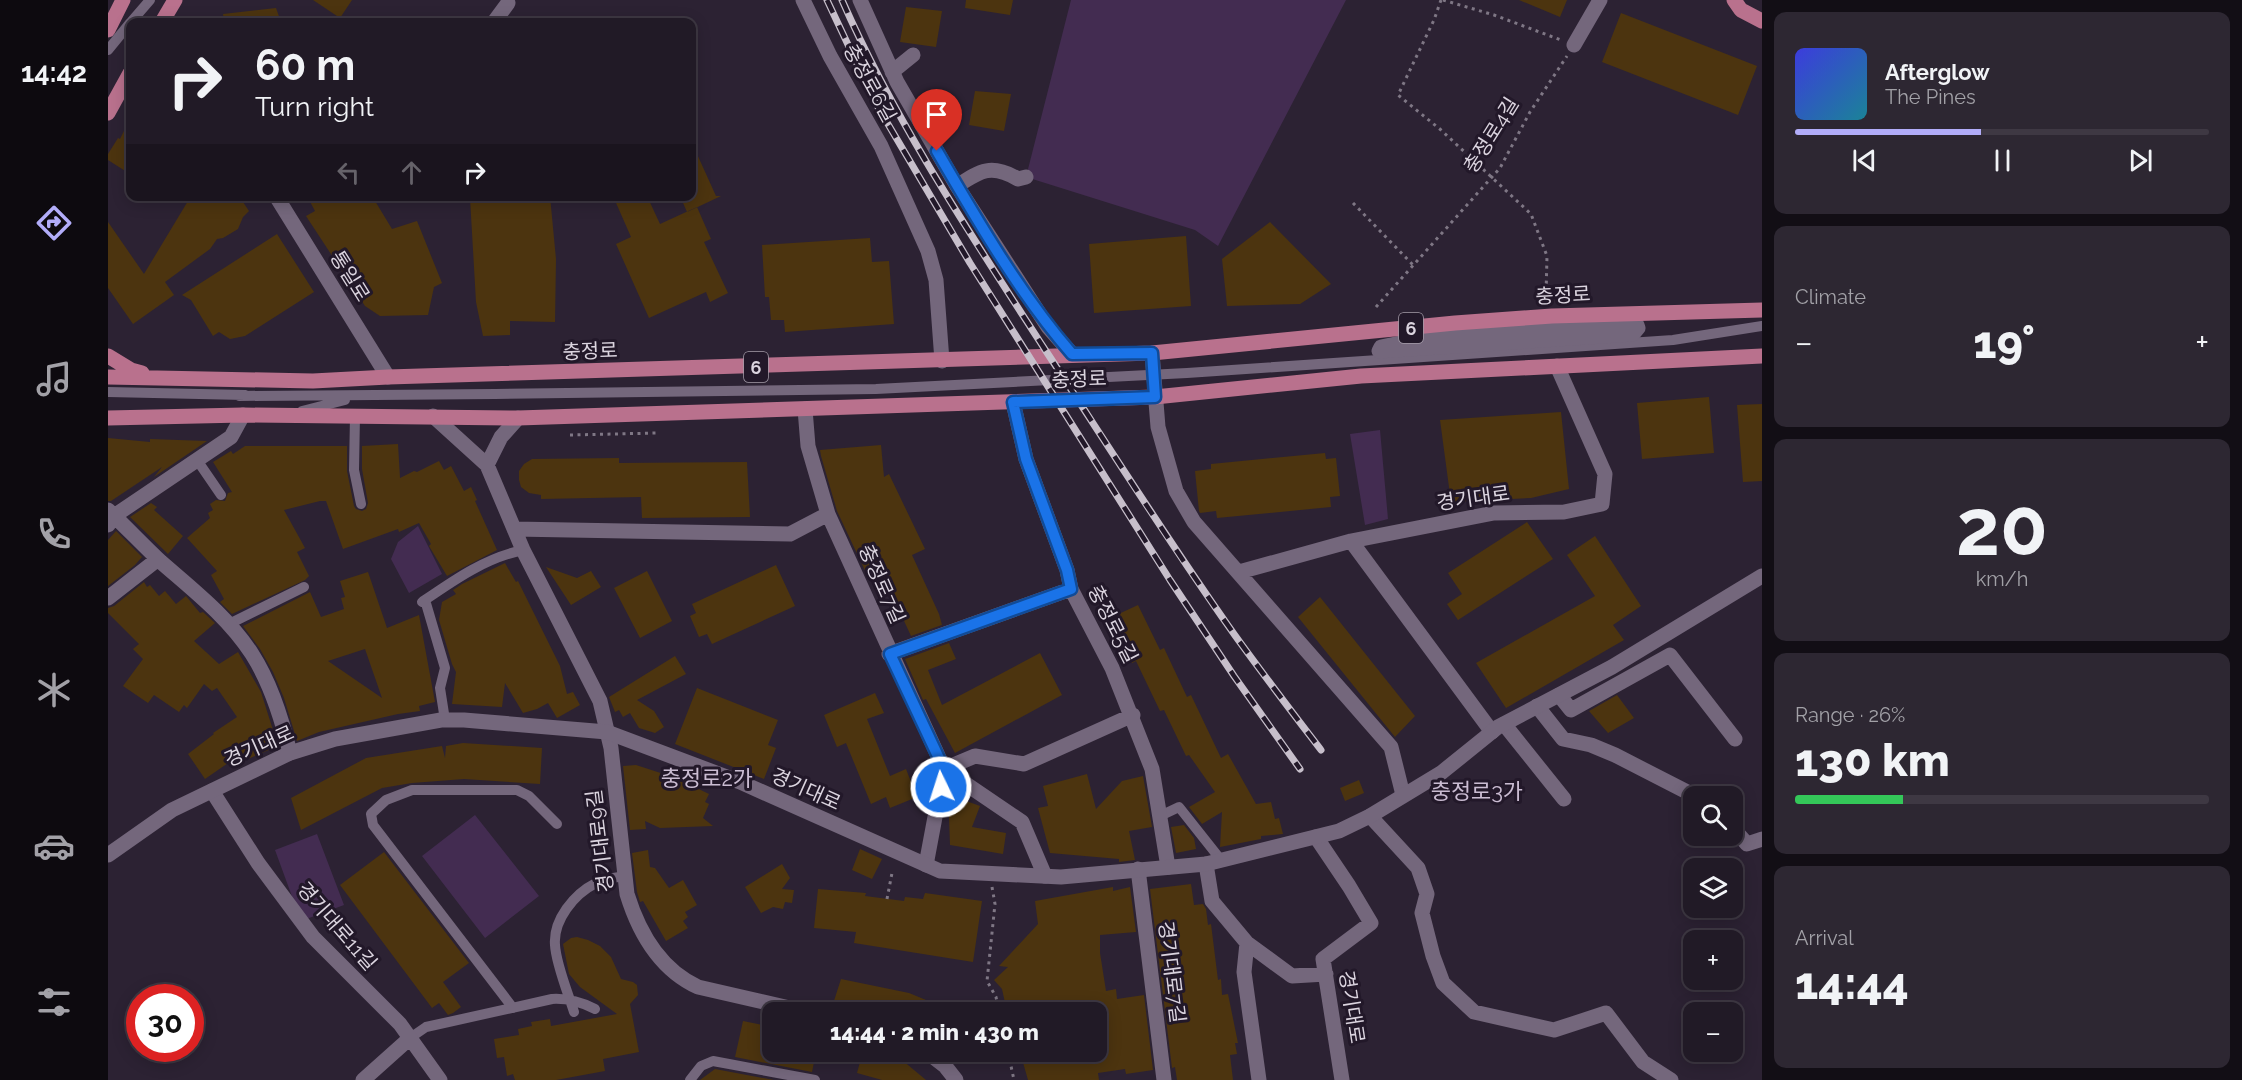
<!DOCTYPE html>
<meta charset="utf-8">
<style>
body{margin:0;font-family:Raleway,"Noto Sans KR",sans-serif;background:#2d2732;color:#f1f3f6;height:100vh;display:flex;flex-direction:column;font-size:22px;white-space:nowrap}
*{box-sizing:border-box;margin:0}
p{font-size:20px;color:#a2a1a7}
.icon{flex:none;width:33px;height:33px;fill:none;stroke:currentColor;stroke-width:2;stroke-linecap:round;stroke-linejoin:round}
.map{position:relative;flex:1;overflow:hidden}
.side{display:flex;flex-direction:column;gap:12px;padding:12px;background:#120e15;width:480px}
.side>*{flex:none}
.hud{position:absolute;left:18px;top:18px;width:570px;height:183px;border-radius:12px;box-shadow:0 3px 15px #0003,0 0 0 2px #3e3843;background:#211a26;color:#f1f3f6;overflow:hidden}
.fabs{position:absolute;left:1575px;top:786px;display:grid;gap:12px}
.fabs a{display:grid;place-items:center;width:60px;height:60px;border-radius:12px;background:#211a26;box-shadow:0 3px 15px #0003,0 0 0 2px #3e3843;font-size:30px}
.speed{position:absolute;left:18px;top:984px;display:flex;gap:12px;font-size:30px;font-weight:700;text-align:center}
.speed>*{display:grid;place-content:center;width:78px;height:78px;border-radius:50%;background:#211a26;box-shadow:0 3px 15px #0003,0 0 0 2px #3e3843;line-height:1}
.speed .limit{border:9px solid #d22;background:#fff;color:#111}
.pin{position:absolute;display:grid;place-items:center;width:51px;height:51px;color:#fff;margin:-62px -26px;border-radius:50% 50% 50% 0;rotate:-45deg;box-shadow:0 0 6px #0007}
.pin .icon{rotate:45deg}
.me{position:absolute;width:66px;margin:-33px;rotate:356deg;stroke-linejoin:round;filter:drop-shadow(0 0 4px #0008)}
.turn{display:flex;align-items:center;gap:21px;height:126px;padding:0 30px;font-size:27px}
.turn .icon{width:78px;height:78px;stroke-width:2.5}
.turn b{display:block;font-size:42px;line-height:51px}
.lanes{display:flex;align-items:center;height:57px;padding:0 30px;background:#0003;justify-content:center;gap:30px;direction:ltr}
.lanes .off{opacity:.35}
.big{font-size:45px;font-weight:800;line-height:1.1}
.side .tile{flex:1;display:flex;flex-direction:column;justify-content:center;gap:9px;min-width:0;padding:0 21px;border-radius:12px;background:#2d2732}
.side .dial{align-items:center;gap:0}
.dial b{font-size:78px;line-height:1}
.song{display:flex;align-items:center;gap:18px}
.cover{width:72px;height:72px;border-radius:9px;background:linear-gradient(135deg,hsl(240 70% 55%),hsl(190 70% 35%))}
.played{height:6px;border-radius:3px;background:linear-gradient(90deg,#b2adf9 45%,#3e3843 45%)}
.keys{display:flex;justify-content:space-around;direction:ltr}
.heat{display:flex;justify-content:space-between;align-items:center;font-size:33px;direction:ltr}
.charge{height:9px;border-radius:4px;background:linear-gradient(90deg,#34c759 26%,#3e3843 0)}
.trip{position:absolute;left:654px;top:1002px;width:345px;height:60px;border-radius:12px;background:#211a26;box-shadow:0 3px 15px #0003,0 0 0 2px #3e3843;font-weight:800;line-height:60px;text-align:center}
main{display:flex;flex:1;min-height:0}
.dock{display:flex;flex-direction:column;width:108px;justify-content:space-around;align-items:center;background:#0d0a0f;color:#a2a1a7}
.dock .icon{width:42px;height:42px}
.dock .on{color:#b2adf9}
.dock b{font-size:27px;color:#f1f3f6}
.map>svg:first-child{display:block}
.green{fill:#432c51}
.building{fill:#4c340f;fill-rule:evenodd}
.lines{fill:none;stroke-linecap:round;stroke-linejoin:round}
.path{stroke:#7f7785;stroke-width:3;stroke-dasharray:3 4.5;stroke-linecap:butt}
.service{stroke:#74677c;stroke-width:10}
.pedestrian{stroke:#74677c;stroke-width:15}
.minor{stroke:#74677c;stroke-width:15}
.secondary{stroke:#74677c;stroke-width:15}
.primary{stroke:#b9718d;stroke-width:15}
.rail-casing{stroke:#c7bfcb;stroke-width:7}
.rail{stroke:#221829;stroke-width:4.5;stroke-dasharray:14;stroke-linecap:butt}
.route-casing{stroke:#114b97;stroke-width:15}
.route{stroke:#1a73e8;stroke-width:10}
.labels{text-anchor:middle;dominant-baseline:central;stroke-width:6;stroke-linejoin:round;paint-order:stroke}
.shield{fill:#221829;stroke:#a49ca8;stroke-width:1.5}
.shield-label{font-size:18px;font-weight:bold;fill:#dbd4df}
.street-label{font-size:20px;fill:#dbd4df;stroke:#221829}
.quarter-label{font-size:22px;fill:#cabcd2;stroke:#221829}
</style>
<main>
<nav class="dock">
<b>14:42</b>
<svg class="icon on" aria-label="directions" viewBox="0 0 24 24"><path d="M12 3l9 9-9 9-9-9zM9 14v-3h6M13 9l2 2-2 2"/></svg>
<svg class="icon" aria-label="music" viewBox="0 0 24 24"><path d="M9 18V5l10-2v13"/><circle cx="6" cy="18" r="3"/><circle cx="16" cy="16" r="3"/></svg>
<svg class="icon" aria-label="phone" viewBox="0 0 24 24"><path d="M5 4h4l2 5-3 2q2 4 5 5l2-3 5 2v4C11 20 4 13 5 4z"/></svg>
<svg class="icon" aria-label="climate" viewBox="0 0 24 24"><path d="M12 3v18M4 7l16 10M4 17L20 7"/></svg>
<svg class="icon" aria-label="car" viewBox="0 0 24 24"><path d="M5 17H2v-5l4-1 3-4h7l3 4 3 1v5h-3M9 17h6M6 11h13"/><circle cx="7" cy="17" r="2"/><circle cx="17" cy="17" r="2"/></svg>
<svg class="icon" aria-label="filters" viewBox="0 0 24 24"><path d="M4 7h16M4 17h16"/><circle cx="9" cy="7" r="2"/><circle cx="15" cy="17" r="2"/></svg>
</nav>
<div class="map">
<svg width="1654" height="1080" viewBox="0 0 1654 1080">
<rect width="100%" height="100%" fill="#2c2233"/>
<path class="green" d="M963 0H1238L1110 246 1087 230 918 177Z
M1272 430 1280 519 1257 525 1242 434Z
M310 526 334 574 301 593 283 559 290 542Z
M367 815 431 896 377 938 314 856Z
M209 834 236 905 193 921 167 850Z"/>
<path class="building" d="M205 0H244L232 18Z
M858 0H905L902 15 857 8Z
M1411 0H1459L1452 17Z
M798 7 834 11 828 47 792 42Z
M168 8 173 22H116L115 14Z
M1513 13 1649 66 1630 115 1494 62Z
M867 91 903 94 896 131 861 125Z
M22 119V174L0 160V154L10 138 12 139Z
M584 143 608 196H613L579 212 572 196H584Z
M83 196H131L141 211 135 217 130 229 115 238 109 239 102 249 57 282 66 295 25 324 0 288V222L36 274Z
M199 196H264L284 229 309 221 334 283 326 287 320 315 272 316 257 306 198 216 207 211Z
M416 196H442L448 259 447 322 402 321V335L375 336 368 302 362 198H416Z
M505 196H539L552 224 589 207 603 239 596 242 620 293 602 302 598 292 541 318 508 244 523 237Z
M1162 222 1223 284 1192 304 1119 306 1114 259Z
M169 234 206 292 137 336 122 339 111 332 105 336 83 300 74 295Z
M1078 236 1083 306 986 313 981 244Z
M762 238 764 262 781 261 786 324 677 332 676 320H663L661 297H657L654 245Z
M1601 397 1606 453 1534 459 1529 403Z
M1654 404V481L1635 482 1629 405Z
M1453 412 1461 489 1423 498 1343 502 1332 420Z
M0 438 42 442V439L99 441 46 477 54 467 3 501H0Z
M290 444 292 478 306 471 309 472 331 461 336 470 343 466 356 491 363 487 369 500 367 501 389 550 339 576 321 546 323 544 311 523 291 532 290 529 235 549 218 501H212L176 510 197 548 189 552 201 576 197 580 124 614 112 602 116 599 103 575 109 571 79 538 102 518 100 513 105 510 102 504 108 500 117 501 120 493 124 492 105 462 123 451 125 454 137 446H239V471L246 506 248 509 254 511 258 509 260 503 254 469V446Z
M773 445 776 477 781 474 817 549 804 555 831 614 834 625 803 636 780 586 770 590 763 575 760 577 729 511 713 456 712 450Z
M1217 453 1218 459 1228 458 1232 496 1222 497 1223 507 1109 518 1108 511 1092 513 1091 511 1087 471 1103 469V464Z
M511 458V463L639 462 642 517 534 518 533 497 433 499V495L421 493 413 487 411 480V471L416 464 424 459Z
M43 503 49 507 46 510 75 536 60 554 22 517Z
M1419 522 1445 559 1350 620 1339 604 1354 594 1340 573Z
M8 531 34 557 27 565 0 586V540Z
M1487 536 1533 606 1505 625 1516 640 1398 708 1368 663 1487 596 1459 555Z
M397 563 408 582 410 581 452 666 459 694 465 692 472 705 449 718 440 703 429 709 415 713 397 683 394 707 344 704 348 672 344 664 331 620 334 602 348 594 345 590 354 584Z
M668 565 687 606 604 644 599 634 591 637 582 616 588 613 584 604Z
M438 567 469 578 483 571 493 587 463 605Z
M539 571 564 621 532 638 506 588Z
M260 572 279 628 311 615 327 702 311 706 312 711 290 714 211 732 189 741 176 698 165 672 152 649 135 626 202 592 213 617 236 609 233 598 237 597 232 581ZM257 649 274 698 220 661Z
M36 582 39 587 42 585 51 596 57 591 68 604 78 596 92 613 95 612 107 623 86 641 111 664 130 652 153 692 170 746 126 765 123 761 97 779 80 754 106 734 105 733 129 717 109 688 104 691 96 684 79 708 76 705 71 712 46 695 40 703 15 686 35 659 25 649 31 644 0 613V608L6 606Z
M1212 597 1307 716 1287 737 1190 617Z
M1030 605 1052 650 1056 648 1079 697 1083 695 1113 758 1120 754 1148 804 1163 802 1167 819 1171 818 1175 834 1153 836V839L1112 847 1114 812 1094 824 1081 807 1107 792 1081 755 1078 756 1056 710 1052 711 1028 661 1024 663 1002 618Z
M841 643 848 659 820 670 834 705 932 653 954 695 847 753 818 699 815 700 797 659Z
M567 656 578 674 529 700 546 711 556 727 547 733 531 728 522 713 515 717 511 710 507 712 501 697Z
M589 688 670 720 660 745 668 748 656 779 567 744Z
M767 693 776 713 759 719 782 776 798 769 809 797 782 808 778 797 763 804 738 743 729 747 716 715Z
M1509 695 1526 718 1500 733 1481 711Z
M355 743 434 748 432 784 356 779 304 783 274 788 193 830 183 798 258 758 334 746 337 758 338 746Z
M528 765 568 778 601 794 597 802 601 804 595 818 605 826 552 828 537 821 538 829 522 830 515 766Z
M979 774 988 809 1014 781 1035 776 1044 827 1021 831 1027 860 1011 862V859L942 853 930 808 940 806 935 786Z
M1251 780 1256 793 1237 801 1232 788Z
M842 792 850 798 872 806 864 827 898 833 895 854 842 845 841 817 838 809Z
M1076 825 1086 838 1088 849 1068 853 1063 827Z
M752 849 774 859 764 879 744 870Z
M540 850 542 867 547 868 561 888 575 880 589 905 577 912 580 917 575 921 580 928 558 941 535 901 532 902 529 892 524 853Z
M276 852 361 963 335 982 353 1007 345 1013 340 1015 331 1003 324 1008 232 885Z
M674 864 682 878 674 889 686 890 684 903 677 902 675 909 665 907 653 913 637 887Z
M1083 884 1086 905 1095 904 1098 909 1100 925 1103 924 1110 980 1113 979 1114 995 1120 994 1130 1043H1127L1129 1054 1122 1055 1125 1080H1069L1067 1067 1064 1068 1042 889Z
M1005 887V891L1022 887 1028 932 992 935V953L998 991 1008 989 1009 999 1036 995 1045 1070 1018 1074 1017 1069 990 1073 991 1080H920L912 1052H988V1012H899L894 989 886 980 900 967 891 966 930 924 927 901Z
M710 889 758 893 757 896 796 901 797 897 815 899 817 893 874 901 865 962 746 943 748 932 706 928Z
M469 937 480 940 492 946 503 957 513 979 525 982 529 985 530 995 522 1004 531 1052 495 1059 497 1071 448 1080H407L405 1074 399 1076 396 1057 389 1058 386 1039 411 1035 410 1029 424 1026 423 1022 442 1019 443 1026 509 1014 472 987 461 974 455 944 463 938Z
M733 979 801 993 818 1000 813 1012H756L724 1007Z
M635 1021 664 1027V1052H708L704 1072 627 1057Z
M736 1052H772L794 1060 818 1080H774L749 1073 752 1062Z
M607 1069 666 1080H592Z"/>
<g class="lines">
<path class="path" d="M1333 0 1326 20 1290 95 1333 130 1423 214 1439 256 1438 296
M1335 0 1386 15 1453 40
M1245 203 1305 265
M1268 307 1392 168 1422 112 1459 56
M462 435 549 433
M884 887 887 904 879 981 888 997 891 1012
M779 899 784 873
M900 1052 906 1080"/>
<path class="service" d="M23 22 42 0
M0 50 22 23
M0 392 137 395
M131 396 387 394 768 389 1079 373 1565 340 1654 326
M194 411 237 400
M247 416 246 470 253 504
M89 460 113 495
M317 600 337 668 332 688 337 720
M314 602C346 580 377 558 415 550
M121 624 196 587
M1052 816 1071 807 1113 860
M405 1008 265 825 263 814 278 800 304 790H409L421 796 449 824
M466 1012C460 993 448 964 447 945 445 920 466 894 488 883 496 879 507 878 515 876
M302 1038 318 1027 444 999C460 998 473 1002 487 1009
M582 1080 593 1066 605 1061 707 1080"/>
<path class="pedestrian" d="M1525 324 1529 325 1530 328 1525 334 1271 351 1273 347 1326 336Z"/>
<path class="minor" d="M695 0 722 56 773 146 820 251 828 280 834 361
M752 0 789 82 849 186 940 327 964 354
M386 22 400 3
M1466 45 1492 0
M784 72 805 55
M849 186C872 171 883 163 910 179L918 177
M168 196 280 377
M1044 353 1050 427 1068 491 1086 522 1283 747 1295 795
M905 402 918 459 959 570 963 589 1004 668 1044 769 1060 867
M697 409 700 446 720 514 836 769 818 865
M325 416 379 465 415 550 492 701 503 748 519 894C531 933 551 969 590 987L699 1012
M379 465 393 437 410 418
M0 510C18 527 35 545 53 562 85 590 120 617 144 654 162 682 174 719 182 753
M0 525 6 516 123 437 135 415
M406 529 682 534 720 514
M1243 541 1384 732
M1131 572 1243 541 1386 513 1456 512 1494 504 1497 474 1449 366
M0 598 50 559
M781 654 963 589
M1451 695 1463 710 1562 655 1627 739
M1429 706 1455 739 1483 745 1507 755 1587 796
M1396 724 1456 799
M836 769 867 756 916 764 1025 715
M836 769 914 822 937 876
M104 791 150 863 205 937 292 1024 332 1080
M1262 816 1310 868 1319 894 1314 913 1325 956 1335 983 1366 1012 1446 1030 1498 1013 1535 1062 1563 1080
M1624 827 1639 844 1654 839
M1208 837 1241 886 1263 923 1215 959 1234 1080
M1098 864 1104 901 1139 943 1136 972 1151 1080
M1030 869 1056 1080
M1139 943 1184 976 1218 974
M819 1052 837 1066 848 1080
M255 1080 302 1038"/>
<path class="secondary" d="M0 855 64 810 182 753 227 739 333 720H356L499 732 632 782 832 871 953 877 1098 864 1231 831 1262 816 1333 773 1390 727 1504 667 1654 576"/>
<path class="primary" d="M1626 0 1633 10 1654 21
M54 22 67 0
M0 30 15 0
M0 113 22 73
M0 356 23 370 34 373
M0 377 205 381 280 377 1044 353 1347 323 1444 316 1654 310
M0 418 135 415 410 418 1047 397 1253 376 1654 356"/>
<g class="rail-casing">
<path id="rail" d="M719 0 767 102 862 263 1062 580 1126 676 1192 769
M734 0C788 123 863 235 936 348 999 444 1060 541 1126 634 1154 673 1184 712 1213 750"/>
</g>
<use href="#rail" class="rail"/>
</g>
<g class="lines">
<g class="route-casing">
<path id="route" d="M829 151C869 220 912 294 964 354L1044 353 1047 397 905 402 918 459 959 570 963 589 782 654 836 769 833 787"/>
</g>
<use href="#route" class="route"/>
</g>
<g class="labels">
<g class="shield">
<rect x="1291" y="313" width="24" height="30" rx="4.5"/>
<rect x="636" y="352" width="24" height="30" rx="4.5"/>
</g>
<g class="shield-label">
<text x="1303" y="328">6</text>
<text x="648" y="367">6</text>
</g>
<g class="street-label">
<text transform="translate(762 83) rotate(61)">충정로6길</text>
<text transform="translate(1383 135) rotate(-58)">충정로4길</text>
<text transform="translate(242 276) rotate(58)">통일로</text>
<text transform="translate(1455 295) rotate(-3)">충정로</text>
<text transform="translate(482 351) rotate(-2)">충정로</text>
<text transform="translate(971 379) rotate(-2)">충정로</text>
<text transform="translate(1365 498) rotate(-8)">경기대로</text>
<text transform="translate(774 584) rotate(66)">충정로7길</text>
<text transform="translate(1005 624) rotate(63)">충정로5길</text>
<text transform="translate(151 746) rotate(-24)">경기대로</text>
<text transform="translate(698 789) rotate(24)">경기대로</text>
<text transform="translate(492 841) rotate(-97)">경기대로9길</text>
<text transform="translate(229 926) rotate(49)">경기대로11길</text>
<text transform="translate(1064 972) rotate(83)">경기대로7길</text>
<text transform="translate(1244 1007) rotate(81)">경기대로</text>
</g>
<g class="quarter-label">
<text x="599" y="778">충정로2가</text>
<text x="1369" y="791">충정로3가</text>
</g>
</g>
</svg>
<div class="fabs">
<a><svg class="icon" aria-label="search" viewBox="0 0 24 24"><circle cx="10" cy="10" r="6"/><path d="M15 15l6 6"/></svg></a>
<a><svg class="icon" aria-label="layers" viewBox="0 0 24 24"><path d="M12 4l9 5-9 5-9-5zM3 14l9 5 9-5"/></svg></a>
<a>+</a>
<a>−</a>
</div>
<div class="speed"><div class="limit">30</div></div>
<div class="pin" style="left:829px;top:151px;background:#d93025"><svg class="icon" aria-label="arrive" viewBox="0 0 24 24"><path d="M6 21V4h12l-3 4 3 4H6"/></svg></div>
<svg class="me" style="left:833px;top:787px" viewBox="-20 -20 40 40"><circle r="17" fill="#1a73e8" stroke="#fff" stroke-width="3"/><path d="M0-11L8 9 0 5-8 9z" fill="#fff"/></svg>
<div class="trip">14:44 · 2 min · 430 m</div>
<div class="hud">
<div class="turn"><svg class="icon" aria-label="right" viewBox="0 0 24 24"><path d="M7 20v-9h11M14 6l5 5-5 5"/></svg><div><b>60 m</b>Turn right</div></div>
<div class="lanes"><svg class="icon off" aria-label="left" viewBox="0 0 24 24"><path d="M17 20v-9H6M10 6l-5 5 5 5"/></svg><svg class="icon off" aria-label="ahead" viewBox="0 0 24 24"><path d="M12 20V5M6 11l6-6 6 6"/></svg><svg class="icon" aria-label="right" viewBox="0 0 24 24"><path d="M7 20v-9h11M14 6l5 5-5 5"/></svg></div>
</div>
</div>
<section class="side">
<div class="tile">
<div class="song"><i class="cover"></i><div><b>Afterglow</b><p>The Pines</p></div></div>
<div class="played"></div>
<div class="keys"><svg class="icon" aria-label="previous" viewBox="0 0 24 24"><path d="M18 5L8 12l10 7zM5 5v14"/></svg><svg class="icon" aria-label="pause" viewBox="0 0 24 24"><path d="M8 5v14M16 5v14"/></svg><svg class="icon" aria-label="next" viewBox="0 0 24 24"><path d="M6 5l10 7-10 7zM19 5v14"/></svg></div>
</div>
<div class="tile"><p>Climate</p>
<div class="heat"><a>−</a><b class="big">19°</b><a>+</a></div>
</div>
<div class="tile dial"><b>20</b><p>km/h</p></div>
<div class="tile"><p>Range · 26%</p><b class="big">130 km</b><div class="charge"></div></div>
<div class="tile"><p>Arrival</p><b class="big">14:44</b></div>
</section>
</main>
